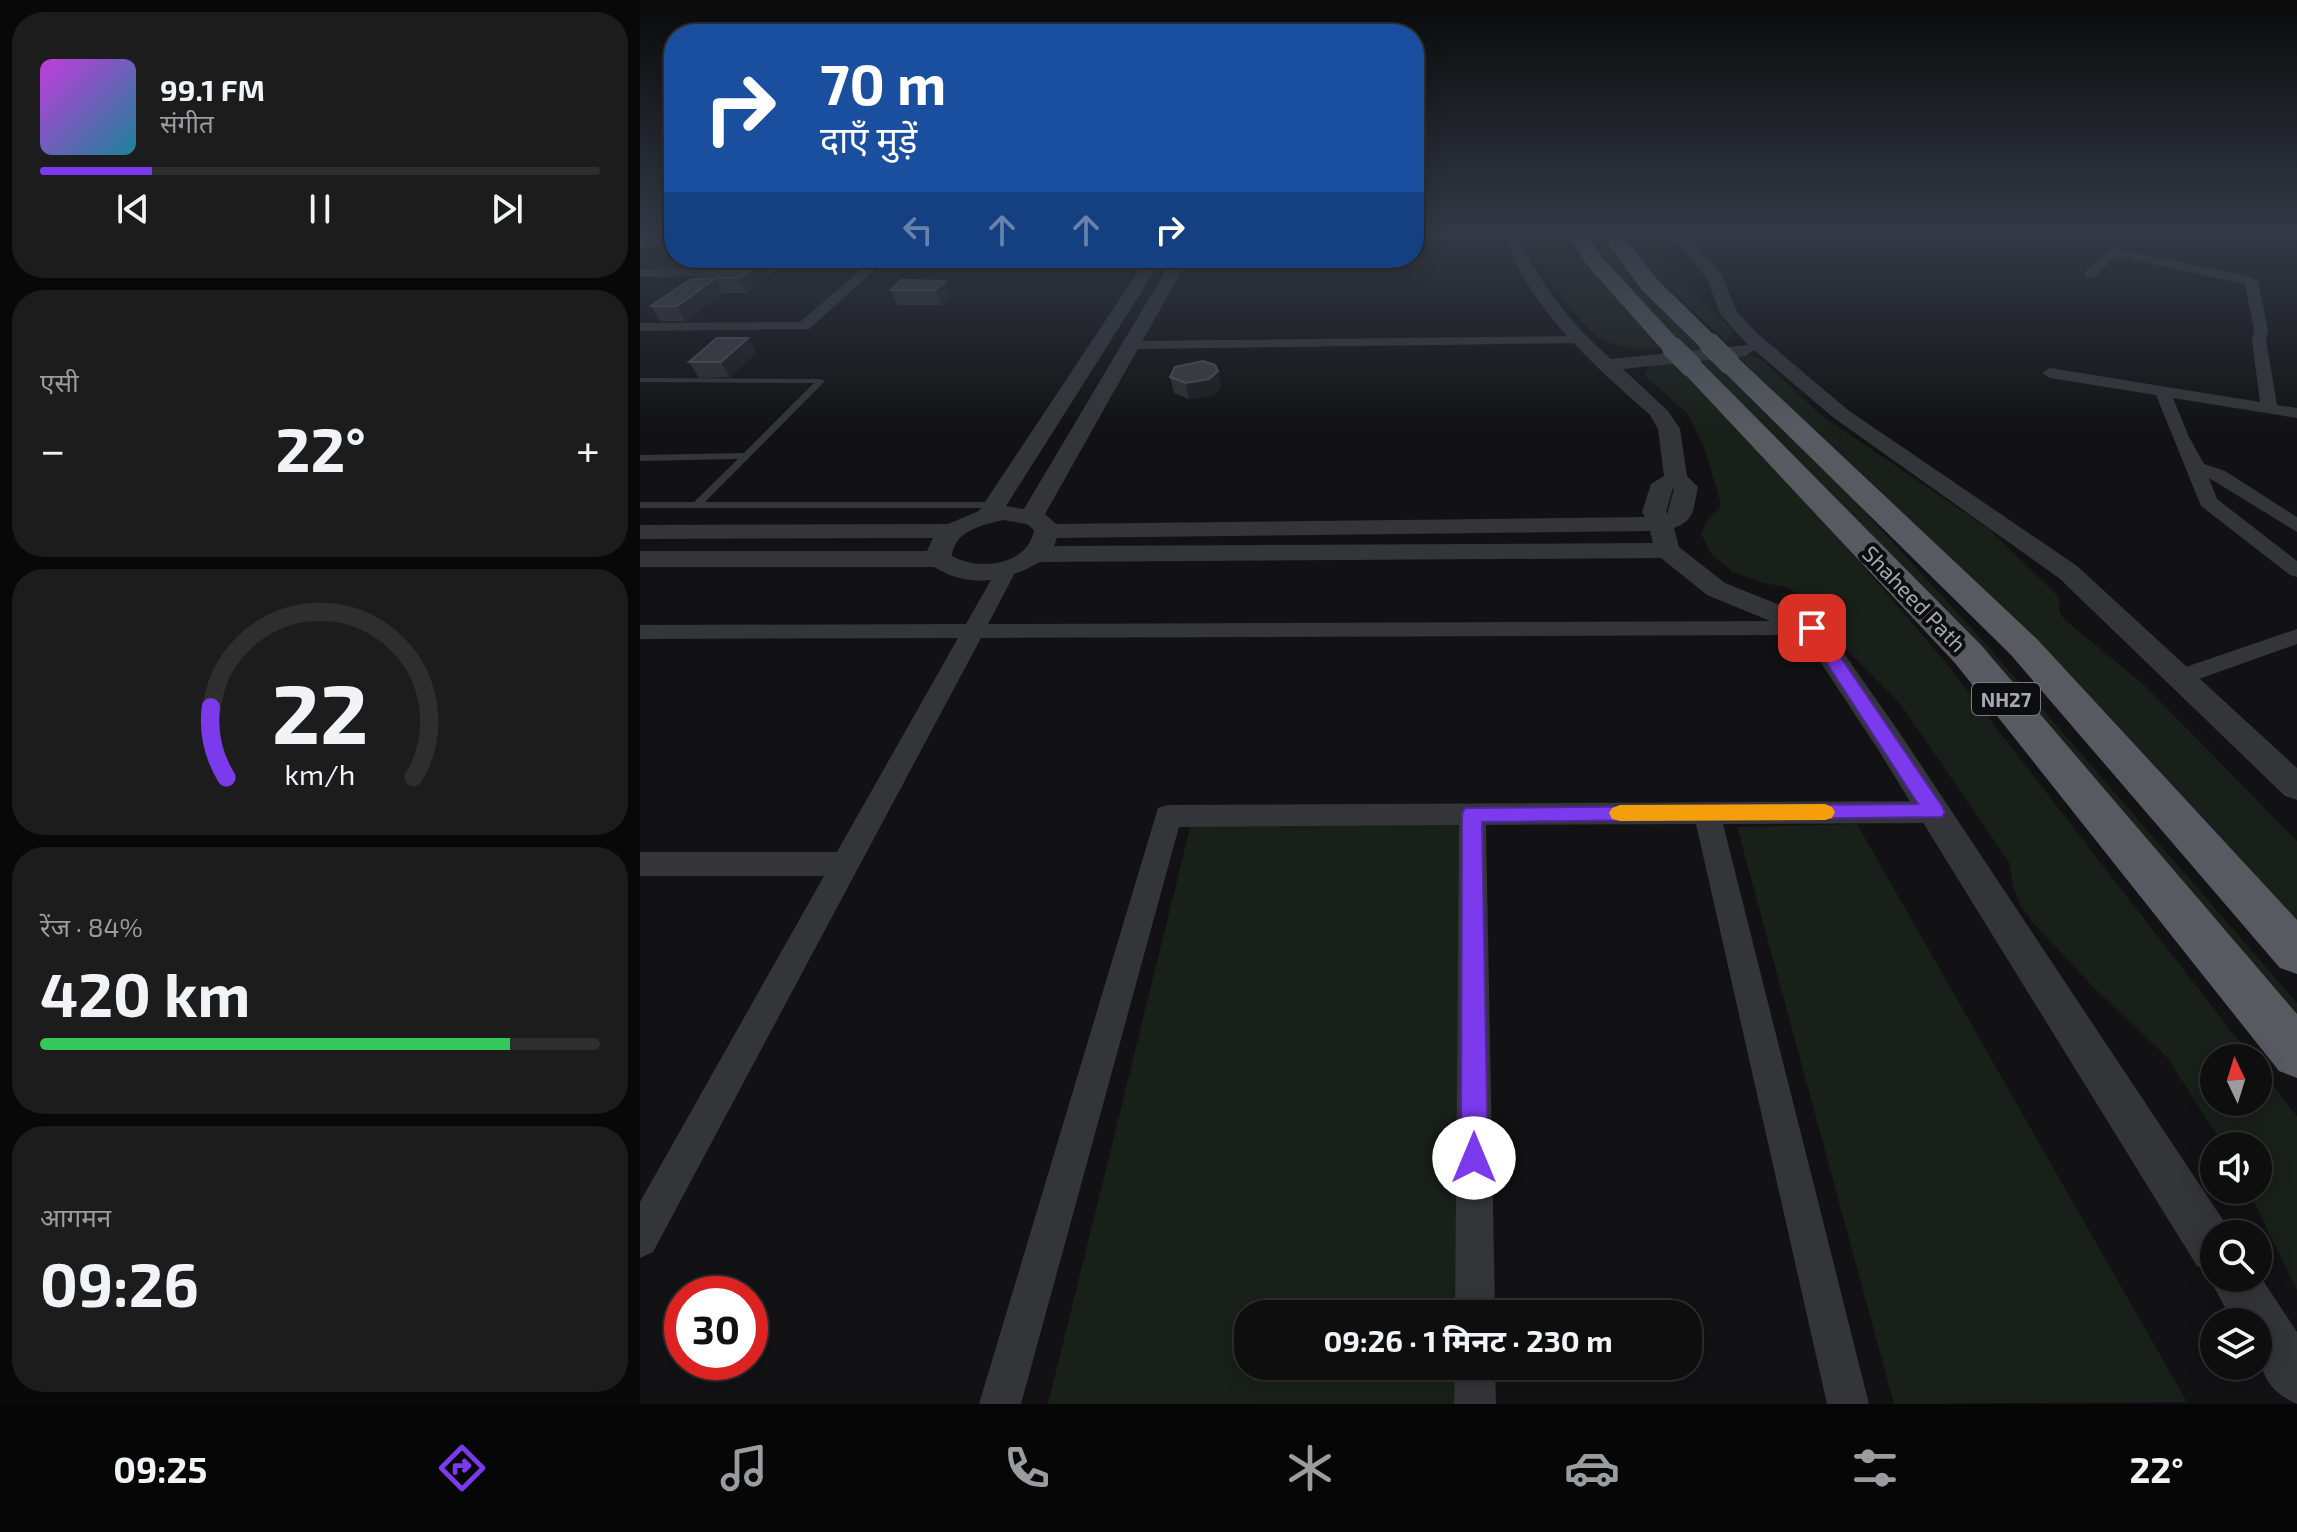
<!DOCTYPE html>
<html lang="hi">
<meta charset="utf-8">
<style>
body{margin:0;font-family:"Exo 2","Noto Sans Devanagari",sans-serif;background:#1c1c1d;color:#f1f3f6;height:100vh;display:flex;flex-direction:column;font-size:30px;white-space:nowrap}
*{box-sizing:border-box;margin:0}
p{font-size:26px;color:#9b9c9e}
.icon{flex:none;width:44px;height:44px;fill:none;stroke:currentColor;stroke-width:2;stroke-linecap:round;stroke-linejoin:round}
.map{position:relative;flex:1;overflow:hidden}
.panel{display:flex;flex-direction:column;gap:12px;padding:12px;background:#080808;width:640px}
.panel>*{flex:none}
.banner{position:absolute;left:24px;top:24px;width:760px;height:244px;border-radius:32px;box-shadow:0 4px 20px #0003,0 0 0 2px #2e2e2f;background:#1a4fa0;color:#fff;overflow:hidden}
.needle{width:52px;rotate:356deg}
.buttons{position:absolute;left:1560px;top:1044px;display:grid;gap:16px}
.buttons a{display:grid;place-items:center;width:72px;height:72px;border-radius:50%;background:#0e0e0f;box-shadow:0 4px 20px #0003,0 0 0 2px #2e2e2f;font-size:40px}
.speed{position:absolute;left:24px;top:1276px;display:flex;gap:16px;font-size:40px;font-weight:700;text-align:center}
.speed>*{display:grid;place-content:center;width:104px;height:104px;border-radius:50%;background:#0e0e0f;box-shadow:0 4px 20px #0003,0 0 0 2px #2e2e2f;line-height:1}
.speed .limit{border:12px solid #d22;background:#fff;color:#111}
.pin{position:absolute;display:grid;place-items:center;width:68px;height:68px;color:#fff;margin:-34px;border-radius:16px;box-shadow:0 4px 12px #0006}
.me{position:absolute;width:88px;margin:-44px;rotate:0deg;stroke-linejoin:round;filter:drop-shadow(0 0 6px #0008)}
.turn{display:flex;align-items:center;gap:28px;height:168px;padding:0 24px;font-size:36px}
.turn .icon{width:104px;height:104px;stroke-width:2.5}
.turn b{display:block;font-size:56px;line-height:68px}
.lanes{display:flex;align-items:center;height:76px;padding:0 24px;background:#0003;justify-content:center;gap:40px;direction:ltr}
.lanes .off{opacity:.35}
.big{font-size:60px;font-weight:700;line-height:1.1}
.panel .widget{flex:1;display:flex;flex-direction:column;justify-content:center;gap:12px;min-width:0;padding:0 28px;border-radius:32px;background:#1c1c1d}
.panel .dial{align-items:center;gap:0}
.dial svg{height:208px;overflow:visible;fill:none;stroke:#2e2e2f;stroke-width:7;stroke-linecap:round;text-anchor:middle}
.dial text{fill:#f1f3f6;stroke:none}
.song{display:flex;align-items:center;gap:24px}
.cover{width:96px;height:96px;border-radius:12px;background:linear-gradient(135deg,hsl(290 70% 55%),hsl(190 70% 35%))}
.played{height:8px;border-radius:4px;background:linear-gradient(90deg,#7c3aed 20%,#2e2e2f 20%)}
.keys{display:flex;justify-content:space-around;direction:ltr}
.heat{display:flex;justify-content:space-between;align-items:center;font-size:44px;direction:ltr}
.charge{height:12px;border-radius:6px;background:linear-gradient(90deg,#34c759 84%,#2e2e2f 0)}
.trip{position:absolute;left:594px;top:1300px;width:468px;height:80px;border-radius:32px;background:#0e0e0f;box-shadow:0 4px 20px #0003,0 0 0 2px #2e2e2f;font-weight:700;line-height:80px;text-align:center}
.dock{display:flex;height:128px;justify-content:space-around;align-items:center;background:#060606;color:#9b9c9e}
.dock .icon{width:56px;height:56px}
.dock .current{color:#7c3aed}
.dock b{font-size:36px;color:#f1f3f6}
main{display:flex;flex:1;min-height:0}
.map>svg:first-child{display:block}
.green{fill:#191f19}
.lines{fill:none;stroke-linecap:round;stroke-linejoin:round}
.service{fill:#333539;fill-rule:evenodd}
.minor{fill:#333539;fill-rule:evenodd}
.tertiary{fill:#333539;fill-rule:evenodd}
.trunk{fill:#575a61;fill-rule:evenodd}
.trunk-bridge{stroke:#575a61;stroke-width:22}
.wall{fill:#2e2e32}
.shaded-wall{fill:#1d1d20}
.building{fill:#3b3c40;stroke:#4b4d52;stroke-width:2}
.route{fill:#7c3aed;stroke:#51269a;stroke-width:2}
.slow{fill:#f59e0b}
.labels{text-anchor:middle;dominant-baseline:central;stroke-width:8;stroke-linejoin:round;paint-order:stroke}
.shield{fill:#0d0d0f;stroke:#777b82;stroke-width:2}
.shield-label{font-size:20px;font-weight:bold;fill:#a4aab4}
.street-label{font-size:22px;fill:#a4aab4;stroke:#0d0d0f}
</style>
<main>
<section class="panel">
<div class="widget">
<div class="song"><i class="cover"></i><div><b>99.1 FM</b><p>संगीत</p></div></div>
<div class="played"></div>
<div class="keys"><svg class="icon" aria-label="previous" viewBox="0 0 24 24"><path d="M18 5L8 12l10 7zM5 5v14"/></svg><svg class="icon" aria-label="pause" viewBox="0 0 24 24"><path d="M8 5v14M16 5v14"/></svg><svg class="icon" aria-label="next" viewBox="0 0 24 24"><path d="M6 5l10 7-10 7zM19 5v14"/></svg></div>
</div>
<div class="widget"><p>एसी</p>
<div class="heat"><a>−</a><b class="big">22°</b><a>+</a></div>
</div>
<div class="widget dial"><svg viewBox="0 0 100 80">
<path d="M14 69A42 42 0 1 1 86 69"/>
<path d="M14 69A42 42 0 0 1 8 42" stroke="#7c3aed"/>
<text x="50" y="56" font-size="32" font-weight="700">22</text>
<text x="50" y="72" font-size="11">km/h</text>
</svg></div>
<div class="widget"><p>रेंज · 84%</p><b class="big">420 km</b><div class="charge"></div></div>
<div class="widget"><p>आगमन</p><b class="big">09:26</b></div>
</section>
<div class="map">
<svg width="1657" height="1404" viewBox="0 0 1657 1404">
<rect width="100%" height="100%" fill="#121214"/>
<path class="green" d="M885 234H926L952 271 1021 349C1003 348 975 349 959 338 938 324 895 258 885 234Z
M945 234H959L993 278 1193 477 1346 644 1657 1003V1044L962 263Z
M981 234H1010L1055 293 1094 331 1087 342 1026 286Z
M0 245H34V258H97L83 268H0Z
M1094 352 1121 359 1181 415 1349 529 1419 597 1420 613 1425 620 1504 685 1657 841V950Z
M1031 360 1164 497 1303 659 1612 1058H1574V1102H1618V1066L1657 1116V1290L1608 1190H1618V1146H1584L1526 1056 1454 988 1395 925 1381 906 1373 886 1369 862 1261 705 1188 631 1158 594 1146 587 1123 583 1093 572 1072 555 1061 534 1066 521 1080 507V501L1065 450 1048 414 1004 375 1009 366Z
M551 824H823L818 1314H608V1366H818L817 1404H408Z
M1217 824 1547 1402 1254 1404 1097 827Z"/>
<g class="lines">
<path class="service" d="M0 378 181 379 185 381 65 502H355L360 505 355 508H0V502H54L98 459 0 461V455L104 453 174 383 0 382Z"/>
<path class="minor" d="M1600 234H1625L1619 238Z
M0 240H34V248H0Z
M1472 248 1611 277 1618 281 1628 330 1626 340 1637 405 1657 408V418L1533 398 1549 437 1564 464 1585 471 1657 517V532L1569 478 1577 499 1657 561V577L1650 575 1561 506 1516 395 1410 378 1402 373 1410 368 1620 402 1612 340 1614 330 1605 284 1475 256 1455 278H1445V272Z
M138 258H152L128 276 0 277V269L125 268Z
M234 258H248L169 329 0 331V323L160 322Z
M938 336 943 337V343L491 349 484 345 491 341Z
M367 563 377 569 348 624 1172 621 1180 623 1183 628 1180 633 1172 635 341 638 13 1252 0 1258V1202L184 876H0V852H197L318 638 0 639V625L326 624 357 569Z
M1657 629V644L1542 685 1534 683 1530 677 1534 671Z
M1294 801 1303 805 1307 812 1303 819 1294 823 1083 824 1229 1404H1187L1056 824 846 825 855 1314H815L819 825 539 827 381 1404H339L518 808 528 805Z
M815 1366H855L856 1404H814Z"/>
<path class="tertiary" d="M863 234H878C898 283 931 324 971 359L1108 345 1080 314 1067 278 1029 234H1045L1081 273 1097 312 1118 334 1208 410 1437 566 1657 768V800L1645 796 1419 578 1194 418 1114 350 1105 356 983 369 1028 411 1040 429 1047 476 1058 487C1053 508 1056 520 1034 528L1039 547 1085 583 1182 622 1259 732 1591 1232 1574 1234V1278H1618V1273L1657 1332V1404C1618 1387 1618 1359 1618 1322H1593L1569 1278 1572 1272 1557 1266 1237 748 1162 634 1067 595 1021 558 400 562C364 582 330 589 294 567H0V551H287L293 538 0 539V525L308 524 339 511 507 258H523L366 506 384 509 533 258H549L405 514 416 524 1005 517 1002 512 1011 484 1024 476 1018 429 1010 415C949 360 893 313 863 234ZM1033 488 1034 489 1027 514 1026 512ZM363 520 387 524 394 530C388 566 338 571 312 556 314 531 342 525 363 520ZM1010 531 1013 543 414 546 417 538Z"/>
<path class="trunk" d="M928 234H947L961 256 1041 343 1045 348 1041 353H1025L946 264Z
M961 234H981L1018 280 1078 339 1082 344 1078 349H1062L1002 290Z
M1089 356 1098 358 1397 639 1657 920V974L1640 968 1371 655 1080 368 1077 363 1080 358Z
M1051 359 1060 361 1341 645 1657 1014V1078L1639 1071 1315 663 1042 371 1039 366 1042 361Z"/>
<path class="trunk-bridge" d="M1070 344 1089 363
M1033 348 1051 366"/>
</g>
<path class="wall" d="M22 234H34V239H24Z
M123 261 130 275 107 293H83L76 278Z
M76 278 83 293 45 321H20L11 306Z
M261 280 311 295 301 305H257L251 290Z
M108 338 117 353 90 377 59 378 49 362Z
M578 371 581 387 573 395 549 399 534 393 530 377Z"/>
<path class="shaded-wall" d="M123 261 130 275 107 293 100 278Z
M76 278 83 293 45 321 37 306Z
M305 281 311 295 301 305 295 290Z
M108 338 117 353 90 377 81 362Z
M578 371 581 387 573 395 549 399 546 383Z"/>
<path class="building" d="M99 261H123L100 278H76Z
M76 278 37 306H11L51 279Z
M261 280 305 281 295 290H251Z
M77 338H108L81 362H49Z
M563 361 575 365 578 371 569 379 546 383 530 377 535 367Z"/>
<linearGradient id="sky" x2="0" y2="1"><stop stop-color="#0a0a0b"/><stop offset="0.54" stop-color="#333945"/><stop offset="1" stop-color="#333945" stop-opacity="0"/></linearGradient>
<rect width="1657" height="431" fill="url(#sky)"/>
<path class="route" d="M1172 622 1178 624 1302 806 1305 812 1302 817 842 822 848 1158 844 1167 834 1171 825 1167 821 1158 822 814 825 808 1278 804 1164 628Z"/>
<path class="slow" d="M1185 804 1192 807 1195 812 1192 818 1185 820 980 821 972 819 969 813 972 808 980 805Z"/>
<g class="labels">
<rect class="shield" x="1332" y="683" width="68" height="32" rx="6"/>
<g class="shield-label">
<text x="1366" y="699">NH27</text>
</g>
<g class="street-label">
<text transform="translate(1275 598) rotate(46)">Shaheed Path</text>
</g>
</g>
</svg>
<div class="buttons">
<a><svg class="needle" viewBox="-14 -14 28 28"><path d="M0-13l5 13h-10z" fill="#e53935"/><path d="M0 13l5-13h-10z" fill="#9b9c9e"/></svg></a>
<a><svg class="icon" aria-label="sound" viewBox="0 0 24 24"><path d="M4 9h4l5-4v14l-5-4H4zM17 9q2 3 0 6"/></svg></a>
<a><svg class="icon" aria-label="search" viewBox="0 0 24 24"><circle cx="10" cy="10" r="6"/><path d="M15 15l6 6"/></svg></a>
<a><svg class="icon" aria-label="layers" viewBox="0 0 24 24"><path d="M12 4l9 5-9 5-9-5zM3 14l9 5 9-5"/></svg></a>
</div>
<div class="speed"><div class="limit">30</div></div>
<div class="pin" style="left:1172px;top:628px;background:#d93025"><svg class="icon" aria-label="arrive" viewBox="0 0 24 24"><path d="M6 21V4h12l-3 4 3 4H6"/></svg></div>
<svg class="me" style="left:834px;top:1158px" viewBox="-20 -20 40 40"><circle r="19" fill="#fff"/><path d="M0-13L10 11 0 6-10 11z" fill="#7c3aed"/></svg>
<div class="trip">09:26 · 1 मिनट · 230 m</div>
<div class="banner">
<div class="turn"><svg class="icon" aria-label="right" viewBox="0 0 24 24"><path d="M7 20v-9h11M14 6l5 5-5 5"/></svg><div><b>70 m</b>दाएँ मुड़ें</div></div>
<div class="lanes"><svg class="icon off" aria-label="left" viewBox="0 0 24 24"><path d="M17 20v-9H6M10 6l-5 5 5 5"/></svg><svg class="icon off" aria-label="ahead" viewBox="0 0 24 24"><path d="M12 20V5M6 11l6-6 6 6"/></svg><svg class="icon off" aria-label="ahead" viewBox="0 0 24 24"><path d="M12 20V5M6 11l6-6 6 6"/></svg><svg class="icon" aria-label="right" viewBox="0 0 24 24"><path d="M7 20v-9h11M14 6l5 5-5 5"/></svg></div>
</div>
</div>
</main>
<nav class="dock">
<b>09:25</b>
<svg class="icon current" aria-label="directions" viewBox="0 0 24 24"><path d="M12 3l9 9-9 9-9-9zM9 14v-3h6M13 9l2 2-2 2"/></svg>
<svg class="icon" aria-label="music" viewBox="0 0 24 24"><path d="M9 18V5l10-2v13"/><circle cx="6" cy="18" r="3"/><circle cx="16" cy="16" r="3"/></svg>
<svg class="icon" aria-label="phone" viewBox="0 0 24 24"><path d="M5 4h4l2 5-3 2q2 4 5 5l2-3 5 2v4C11 20 4 13 5 4z"/></svg>
<svg class="icon" aria-label="climate" viewBox="0 0 24 24"><path d="M12 3v18M4 7l16 10M4 17L20 7"/></svg>
<svg class="icon" aria-label="car" viewBox="0 0 24 24"><path d="M5 17H2v-5l4-1 3-4h7l3 4 3 1v5h-3M9 17h6M6 11h13"/><circle cx="7" cy="17" r="2"/><circle cx="17" cy="17" r="2"/></svg>
<svg class="icon" aria-label="filters" viewBox="0 0 24 24"><path d="M4 7h16M4 17h16"/><circle cx="9" cy="7" r="2"/><circle cx="15" cy="17" r="2"/></svg>
<b>22°</b>
</nav>
